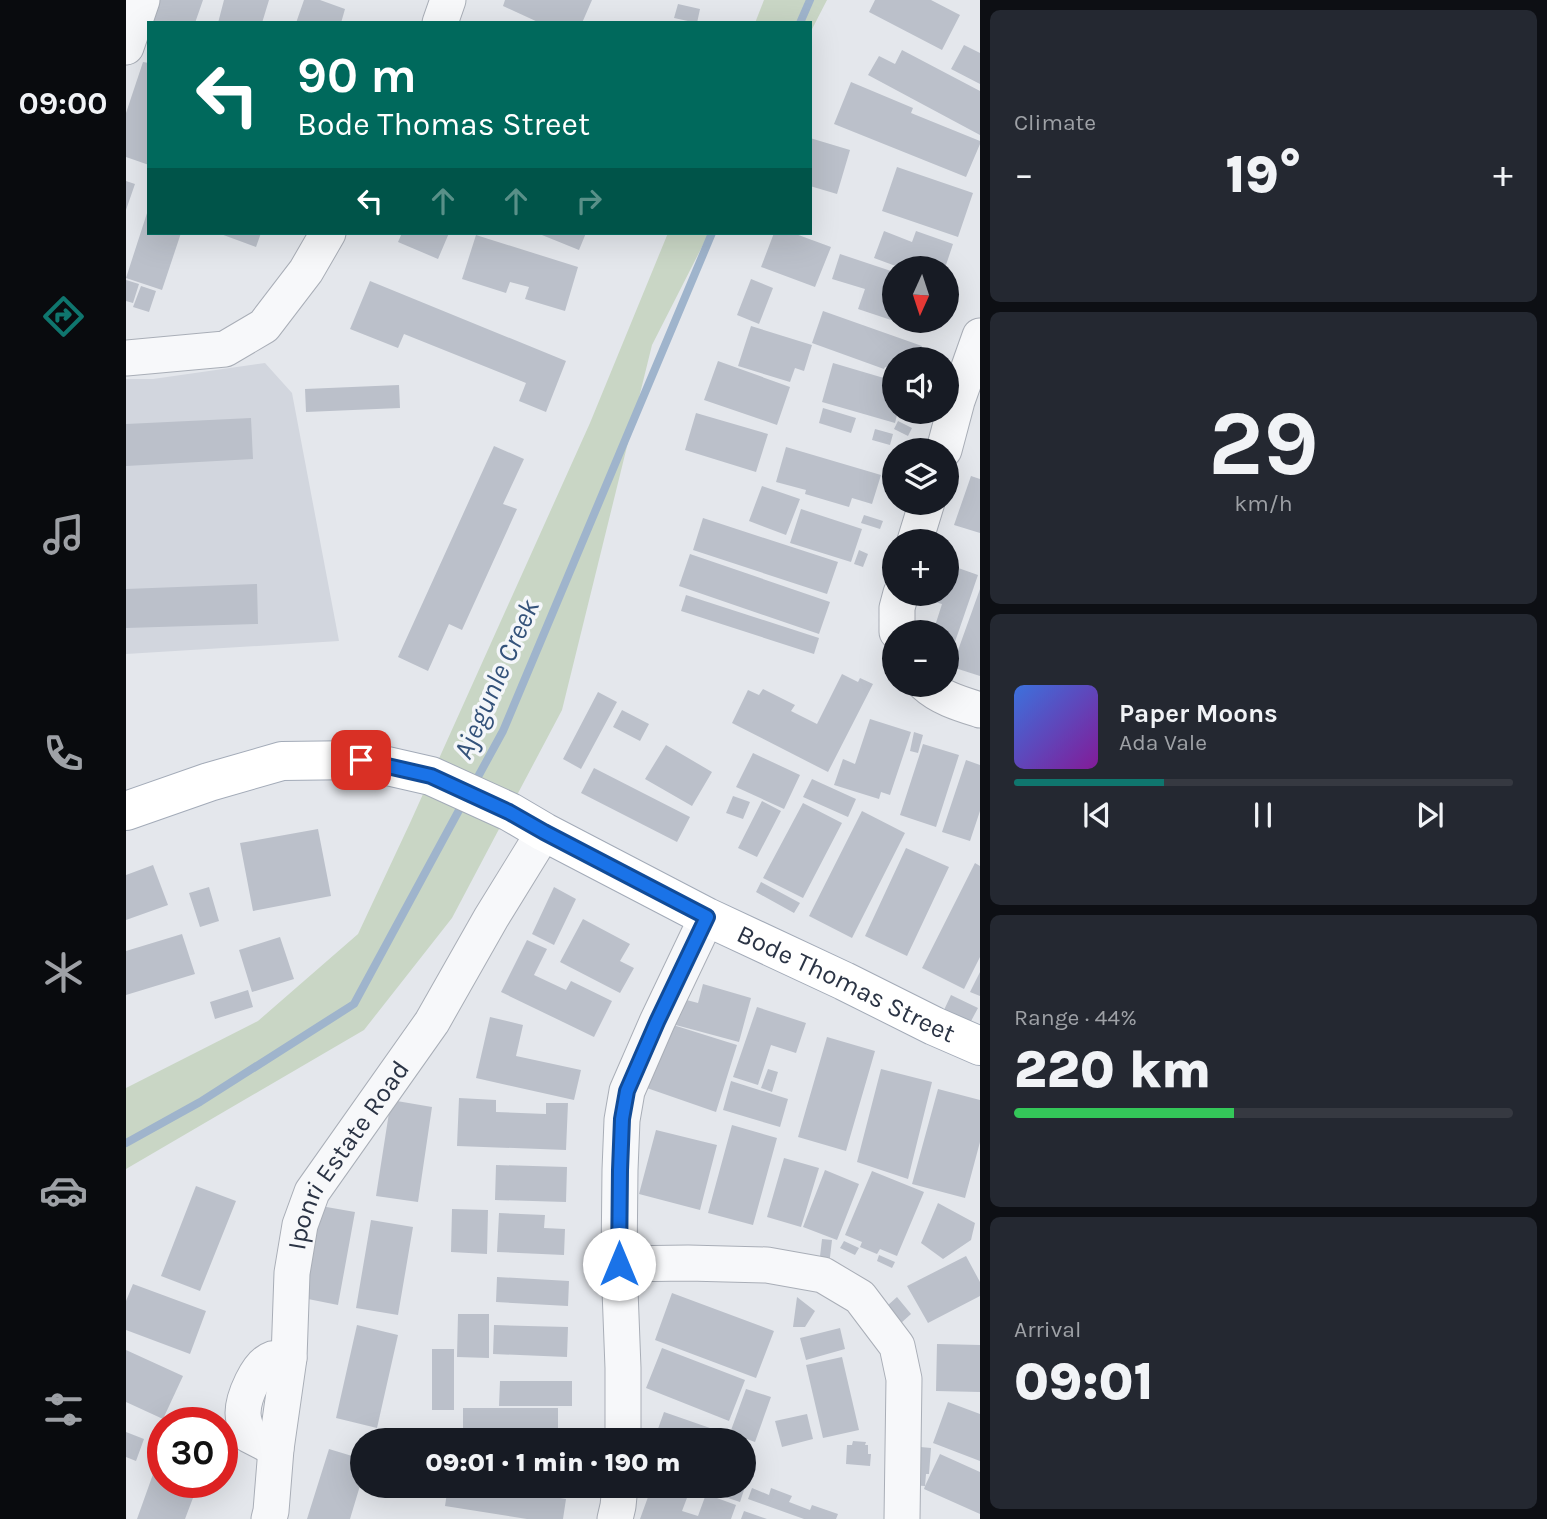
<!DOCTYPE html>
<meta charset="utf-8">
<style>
body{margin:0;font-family:Karla,sans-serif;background:#242831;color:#f1f3f6;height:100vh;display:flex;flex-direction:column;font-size:26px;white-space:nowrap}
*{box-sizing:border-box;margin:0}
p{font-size:23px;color:#9ea1a6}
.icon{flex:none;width:38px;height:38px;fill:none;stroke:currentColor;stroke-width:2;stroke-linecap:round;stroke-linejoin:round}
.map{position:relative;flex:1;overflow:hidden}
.details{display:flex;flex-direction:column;gap:10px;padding:10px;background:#0d0f14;width:567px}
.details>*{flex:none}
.banner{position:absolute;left:21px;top:21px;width:665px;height:214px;border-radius:0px;box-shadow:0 7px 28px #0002;background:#00695c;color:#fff;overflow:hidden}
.needle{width:46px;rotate:183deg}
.controls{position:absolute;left:756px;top:256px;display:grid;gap:14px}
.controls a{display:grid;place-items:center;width:77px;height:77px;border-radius:50%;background:#171b24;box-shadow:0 7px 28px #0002;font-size:35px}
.speed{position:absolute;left:21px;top:1407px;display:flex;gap:14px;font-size:35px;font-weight:700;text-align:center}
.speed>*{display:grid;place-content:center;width:91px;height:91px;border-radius:50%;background:#171b24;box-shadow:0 7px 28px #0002;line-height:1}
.speed .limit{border:10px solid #d22;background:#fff;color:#111}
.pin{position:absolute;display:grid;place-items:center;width:60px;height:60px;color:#fff;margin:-30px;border-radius:14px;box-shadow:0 4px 10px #0006}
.me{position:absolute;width:77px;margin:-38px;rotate:0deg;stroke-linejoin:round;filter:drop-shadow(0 0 5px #0008)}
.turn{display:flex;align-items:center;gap:24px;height:147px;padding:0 35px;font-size:32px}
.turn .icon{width:91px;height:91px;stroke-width:2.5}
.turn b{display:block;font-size:49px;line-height:60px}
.lanes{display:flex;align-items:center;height:66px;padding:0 35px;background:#0003;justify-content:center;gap:35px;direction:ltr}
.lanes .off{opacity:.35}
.big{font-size:52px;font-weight:800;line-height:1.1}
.details .tile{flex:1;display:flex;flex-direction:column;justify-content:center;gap:10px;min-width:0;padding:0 24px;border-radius:10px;background:#242831}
.details .dial{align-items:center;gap:0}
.dial b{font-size:91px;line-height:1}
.song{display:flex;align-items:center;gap:21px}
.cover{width:84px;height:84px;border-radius:10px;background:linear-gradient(135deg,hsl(220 70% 55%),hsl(290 70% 35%))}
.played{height:7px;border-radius:4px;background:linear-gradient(90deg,#0f766e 30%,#363941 30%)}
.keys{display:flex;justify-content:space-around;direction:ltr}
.heat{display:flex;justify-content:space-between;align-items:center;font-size:38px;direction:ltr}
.charge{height:10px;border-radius:5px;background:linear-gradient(90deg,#34c759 44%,#363941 0)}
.trip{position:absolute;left:224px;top:1428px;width:406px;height:70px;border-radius:35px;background:#171b24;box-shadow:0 7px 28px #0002;font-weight:800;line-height:70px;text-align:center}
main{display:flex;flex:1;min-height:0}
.tabs{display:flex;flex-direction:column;width:126px;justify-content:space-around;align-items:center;background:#090b0e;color:#9ea1a6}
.tabs .icon{width:49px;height:49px}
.tabs .current{color:#0f766e}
.tabs b{font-size:32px;color:#f1f3f6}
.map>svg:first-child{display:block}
.built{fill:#d2d6de}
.green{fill:#c9d6c5}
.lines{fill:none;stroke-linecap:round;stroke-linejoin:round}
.stream{stroke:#9fb4cc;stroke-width:8}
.building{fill:#bbc0ca}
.minor-casing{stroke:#a9aeb7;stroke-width:37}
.major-casing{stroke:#a3abb8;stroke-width:40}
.minor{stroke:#f7f8fa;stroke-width:35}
.major{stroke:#fff;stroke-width:38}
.route-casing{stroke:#114b97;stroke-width:18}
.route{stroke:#1a73e8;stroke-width:12}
.labels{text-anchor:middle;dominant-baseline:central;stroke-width:7;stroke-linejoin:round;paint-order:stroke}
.street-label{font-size:26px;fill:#2b3445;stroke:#f4f6f9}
.water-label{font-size:28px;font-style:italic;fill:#34527a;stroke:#f4f6f9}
</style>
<main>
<nav class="tabs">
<b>09:00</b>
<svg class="icon current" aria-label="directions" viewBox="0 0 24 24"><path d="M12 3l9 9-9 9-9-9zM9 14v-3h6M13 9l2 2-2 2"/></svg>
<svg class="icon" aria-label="music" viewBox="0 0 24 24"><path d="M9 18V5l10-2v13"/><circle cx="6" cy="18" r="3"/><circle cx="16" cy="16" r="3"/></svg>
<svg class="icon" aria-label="phone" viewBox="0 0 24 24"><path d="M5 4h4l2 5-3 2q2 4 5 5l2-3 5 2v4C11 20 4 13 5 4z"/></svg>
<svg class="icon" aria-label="climate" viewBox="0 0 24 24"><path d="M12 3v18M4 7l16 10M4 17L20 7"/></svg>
<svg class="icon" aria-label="car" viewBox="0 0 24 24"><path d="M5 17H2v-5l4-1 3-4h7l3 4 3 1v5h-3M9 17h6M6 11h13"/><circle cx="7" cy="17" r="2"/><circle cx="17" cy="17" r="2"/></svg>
<svg class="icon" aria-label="filters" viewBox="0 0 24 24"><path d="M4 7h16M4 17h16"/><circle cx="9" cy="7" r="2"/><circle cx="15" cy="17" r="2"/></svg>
</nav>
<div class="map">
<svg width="854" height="1519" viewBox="0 0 854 1519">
<rect width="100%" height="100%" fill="#e4e7ec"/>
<path class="built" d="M139 363 166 393 213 641 0 654V379H27Z"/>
<path class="green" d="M638 0H701L684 33V23H629Z
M542 233H583L526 345 436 710 326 918 238 1030 0 1169V1088L132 1021 232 934 284 823 464 423Z"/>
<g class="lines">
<path class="stream" d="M674 23 684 0
M348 784 377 731 586 233
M0 1143 74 1102 228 1004 338 801"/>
</g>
<path class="building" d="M31 0H77L69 23H23Z
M98 0H143L136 23H92Z
M178 0H194L219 9 215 23H170Z
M379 0H466L456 23H414L377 6Z
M749 0H805L834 15 816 50 743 12Z
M552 4 574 9 571 23 548 18Z
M838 45 854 53V84L825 69Z
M776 50 854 91V135L742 75 753 56 769 64Z
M17 62 23 63V165L0 157V113Z
M725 82 787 108 785 113 854 141V144L840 177 708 124Z
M684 138 724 150 711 194 684 186Z
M771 167 847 193 832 237 756 211Z
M0 181 9 184 0 210Z
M22 210 23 233H55L36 290 0 278Z
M758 231 786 242 790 231 827 244 819 268H775L748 258Z
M92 233H135L130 247Z
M276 233H323L312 259 272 242Z
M411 233H460L453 250Z
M648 233H667L705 247 689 287 635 267Z
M350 235 452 267 439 311 399 299 403 287 384 282 380 293 336 279Z
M714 254 768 272V321L732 309 739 289 706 279Z
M625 279 647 288 633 324 611 315Z
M0 280 13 284 7 303 0 301Z
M244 281 440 361 420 412 393 401 400 383 278 334 272 348 224 329Z
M15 286 30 291 23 312 7 307Z
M697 311 796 346 791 359H768V370L759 367 758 369 686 343Z
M769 320H799L796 330Z
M625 326 686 345 678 371 669 368 664 382 612 366Z
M592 361 664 387 651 425 578 400Z
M707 363 768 381V411H772L769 423 696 402Z
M273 385 274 408 180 412 179 389Z
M697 408 730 418 725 433 693 423Z
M570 413 642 434 630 472 559 450Z
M125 418 127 459 0 466V424Z
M772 421 786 428 782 436 768 429Z
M749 429 767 434 764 445 746 440Z
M368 446 398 459 377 504 391 509 336 630 323 624 302 671 272 657Z
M660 447 755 475 746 504 726 498 723 507 679 494 680 490 650 482Z
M845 476 854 479V533L828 525Z
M636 486 674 499 660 535 623 521Z
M675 509 736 529 725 562 664 543Z
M738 515 757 521 754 529 735 523Z
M577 518 712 562 701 594 567 550Z
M733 550 742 554 737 567 728 564Z
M564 554 704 602 693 634 553 586Z
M821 564 852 575 821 665V632H807L816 604 799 599 801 593H821L822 586H821Z
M131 584 132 624 0 628V589Z
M854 589V676L826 667Z
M560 595 693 638 688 654 555 611Z
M716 674 732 682 734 678 747 684 702 772 606 723 622 690 633 695 637 689 669 705 665 711 691 724Z
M472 692 491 702 455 769 437 759Z
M496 710 523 724 514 741 487 727Z
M744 719 785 732 764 795 755 792 753 799 708 785 717 759 729 764Z
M788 732 797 735 792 753 784 751Z
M797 744 833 755 810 827 774 815Z
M540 745 586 772 566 806 519 779Z
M627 753 674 775 658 809 610 787Z
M840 760 854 765V811L844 841 816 832Z
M468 768 564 817 551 842 455 793Z
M686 779 730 799 722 817 677 797Z
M607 796 624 802 617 819 600 813Z
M636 801 655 811 631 857 612 848Z
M677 803 716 823 677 898 637 878Z
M736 811 779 833 726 938 683 916Z
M192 829 205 896 127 911 114 843Z
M780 848 823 867 781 956 739 936Z
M849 863 854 866V957L838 989 796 968Z
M27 865 42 905 0 920V875Z
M635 882 674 903 668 913 630 892Z
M83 887 93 921 74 927 63 893Z
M428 887 450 899 428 945 406 934Z
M457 919 504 944 494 961 508 968 494 993 434 962Z
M56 934 69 974 0 995V951Z
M154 937 168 979 126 992 113 950Z
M401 940 421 949 408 975 440 990 445 981 486 1001 468 1037 375 992Z
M854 972V996L844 992Z
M577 984 625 998 613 1042 546 1024 553 998 572 1003Z
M122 990 127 1007 89 1019 84 1002Z
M825 995 852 1008 844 1023 818 1010Z
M631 1007 680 1023 670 1053 645 1045 632 1085 607 1077Z
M364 1017 397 1025 390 1056 455 1070 448 1100 350 1078Z
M544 1024 611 1045 590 1112 518 1087Z
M701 1037 749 1051 720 1151 672 1137Z
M642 1069 652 1072 646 1092 635 1088Z
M755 1069 806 1082 782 1179 731 1162Z
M605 1081 662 1099 654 1127 597 1110Z
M812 1089 854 1100V1142L839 1198 786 1184Z
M333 1098 370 1100V1112L420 1114V1103H442L440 1150 331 1146Z
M265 1100 306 1107 292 1202 250 1196Z
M606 1125 651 1138 627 1225 582 1213Z
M530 1130 591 1145 574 1210 513 1194Z
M658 1158 693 1168 675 1227 641 1217Z
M370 1165 441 1167 440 1202 369 1200Z
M699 1170 733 1184 711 1240 677 1227Z
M746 1171 798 1192 771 1256 754 1249 751 1254 734 1247 736 1242 719 1235Z
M70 1186 110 1201 74 1291 35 1276Z
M812 1203 849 1223 845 1240 817 1259 795 1243Z
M189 1205 229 1212 212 1305 172 1297Z
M326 1209 362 1210 361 1254 325 1252Z
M373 1213 419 1215 418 1228 439 1229 438 1255 371 1252Z
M245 1220 287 1227 272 1315 230 1308Z
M696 1239 706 1240 703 1266 693 1265Z
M718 1241 733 1248 729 1255 714 1248Z
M753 1255 769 1262 766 1268 751 1261Z
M840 1256 854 1282V1296L802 1323 781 1286Z
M371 1277 443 1281 442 1306 370 1302Z
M7 1284 80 1311 64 1354 0 1330V1301Z
M546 1293 648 1331 630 1378 529 1340Z
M671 1297 689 1311 679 1327H667Z
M771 1297 785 1314 775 1323 761 1306Z
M332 1314H363V1358L331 1357Z
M231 1325 272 1335 251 1428 210 1418Z
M368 1325 442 1327 441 1357 367 1354Z
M714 1328 719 1349 680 1360 674 1338Z
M811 1344 854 1345V1392L810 1391Z
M536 1348 619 1380 603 1421 520 1388Z
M306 1349H328V1410H306Z
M0 1350 57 1376 37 1419 0 1402Z
M716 1357 733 1430 697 1438 680 1365Z
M374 1381H446V1406H373Z
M620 1389 645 1397 629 1442 604 1433Z
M822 1402 854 1414V1461L807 1443Z
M337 1408H432V1440H337Z
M538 1412 607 1436 605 1440H528Z
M681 1414 687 1439 656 1447 649 1421Z
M0 1432 18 1439 10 1461 0 1457Z
M727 1441 740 1442 739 1445H742V1454H745L744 1466 720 1464 721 1445H726Z
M784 1446 805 1448 803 1474H800L799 1486 814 1454 854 1472V1514L798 1489 799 1486 781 1485Z
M36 1449 37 1482H73L59 1519H11Z
M203 1449 236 1459V1479L224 1519H181Z
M618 1453 629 1457 614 1502 596 1496 599 1486H618Z
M322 1486H408L424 1488 422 1496 440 1499 437 1519H401L319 1506Z
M526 1486H552L564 1490 556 1511 572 1516 580 1494 610 1505 605 1519H514Z
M626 1488 643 1495 645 1488 666 1496 663 1502 684 1510 686 1505 712 1514 710 1519H678L622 1499Z
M618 1511 641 1519H615Z"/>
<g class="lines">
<g class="minor-casing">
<g id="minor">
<path d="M314 23 322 0"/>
<path d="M0 47 16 0"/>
<path d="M0 358 99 349 138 326 180 271 202 233"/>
<path d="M818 450 831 401 854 336"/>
<path d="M789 541 801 502"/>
<path d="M771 632V608L775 593"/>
<path d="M799 684C814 698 835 704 854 710"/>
<path d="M493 1264 562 1263 641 1265 697 1275 734 1297 771 1346 778 1379 776 1519"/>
<path d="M497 1440V1368L493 1264 494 1170 496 1120 501 1091 531 1022 581 917"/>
<path d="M150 1449 123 1435C120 1428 117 1421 117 1413 117 1398 131 1364 146 1359 151 1358 158 1358 163 1358"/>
<path id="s1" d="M143 1519 145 1511 150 1449 163 1358 166 1273 174 1225 186 1192 306 1022 365 918 418 832"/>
<path d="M489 1519 492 1506 494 1486"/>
</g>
</g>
<g class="major-casing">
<g id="major">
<path id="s2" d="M0 811 83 782 156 761 235 760 305 776 384 812 418 832 581 917 718 981 808 1026 854 1046"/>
</g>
</g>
<use href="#minor" class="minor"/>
<use href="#major" class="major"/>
</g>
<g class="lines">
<g class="route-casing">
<path id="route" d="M235 760 305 776 383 812 418 832 581 917 531 1022 501 1091 496 1119 494 1170 493 1264"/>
</g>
<use href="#route" class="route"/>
</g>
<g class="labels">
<g class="street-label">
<text stroke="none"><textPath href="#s2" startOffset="779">Bode Thomas Street</textPath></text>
<text stroke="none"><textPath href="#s1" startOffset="380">Iponri Estate Road</textPath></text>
</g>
<g class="water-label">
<text transform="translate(370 679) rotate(-66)">Ajegunle Creek</text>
</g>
</g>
</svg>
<div class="controls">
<a><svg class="needle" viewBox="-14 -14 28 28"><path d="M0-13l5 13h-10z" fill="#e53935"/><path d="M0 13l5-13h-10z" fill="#9ea1a6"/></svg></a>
<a><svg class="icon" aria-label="sound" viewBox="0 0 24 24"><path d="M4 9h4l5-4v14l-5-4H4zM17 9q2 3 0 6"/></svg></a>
<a><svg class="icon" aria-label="layers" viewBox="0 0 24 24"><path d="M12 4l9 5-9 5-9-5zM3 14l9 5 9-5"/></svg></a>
<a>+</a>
<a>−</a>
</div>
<div class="speed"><div class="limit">30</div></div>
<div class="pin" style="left:235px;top:760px;background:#d93025"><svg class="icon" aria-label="arrive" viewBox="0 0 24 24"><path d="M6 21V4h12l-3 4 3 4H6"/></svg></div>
<svg class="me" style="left:493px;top:1264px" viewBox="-20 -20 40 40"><circle r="19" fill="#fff"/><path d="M0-13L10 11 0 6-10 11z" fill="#1a73e8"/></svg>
<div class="trip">09:01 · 1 min · 190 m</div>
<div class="banner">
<div class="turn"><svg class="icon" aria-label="left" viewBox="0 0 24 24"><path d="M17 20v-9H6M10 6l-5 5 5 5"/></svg><div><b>90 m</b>Bode Thomas Street</div></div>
<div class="lanes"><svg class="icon" aria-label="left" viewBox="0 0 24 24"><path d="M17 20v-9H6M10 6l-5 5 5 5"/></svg><svg class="icon off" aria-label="ahead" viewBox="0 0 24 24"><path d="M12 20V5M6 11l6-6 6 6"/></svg><svg class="icon off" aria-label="ahead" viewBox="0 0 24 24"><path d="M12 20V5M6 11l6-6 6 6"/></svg><svg class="icon off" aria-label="right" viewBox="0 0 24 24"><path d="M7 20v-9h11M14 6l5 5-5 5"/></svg></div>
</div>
</div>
<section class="details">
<div class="tile"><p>Climate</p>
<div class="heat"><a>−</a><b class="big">19°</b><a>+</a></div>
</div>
<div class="tile dial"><b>29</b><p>km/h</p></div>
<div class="tile">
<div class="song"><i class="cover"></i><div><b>Paper Moons</b><p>Ada Vale</p></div></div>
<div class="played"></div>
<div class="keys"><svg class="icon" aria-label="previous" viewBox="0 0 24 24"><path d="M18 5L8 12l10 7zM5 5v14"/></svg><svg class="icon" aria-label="pause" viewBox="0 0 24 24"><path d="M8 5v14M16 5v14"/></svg><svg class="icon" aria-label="next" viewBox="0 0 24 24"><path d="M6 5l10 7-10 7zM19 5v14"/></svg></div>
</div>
<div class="tile"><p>Range · 44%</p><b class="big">220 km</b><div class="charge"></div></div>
<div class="tile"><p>Arrival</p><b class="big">09:01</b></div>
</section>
</main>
